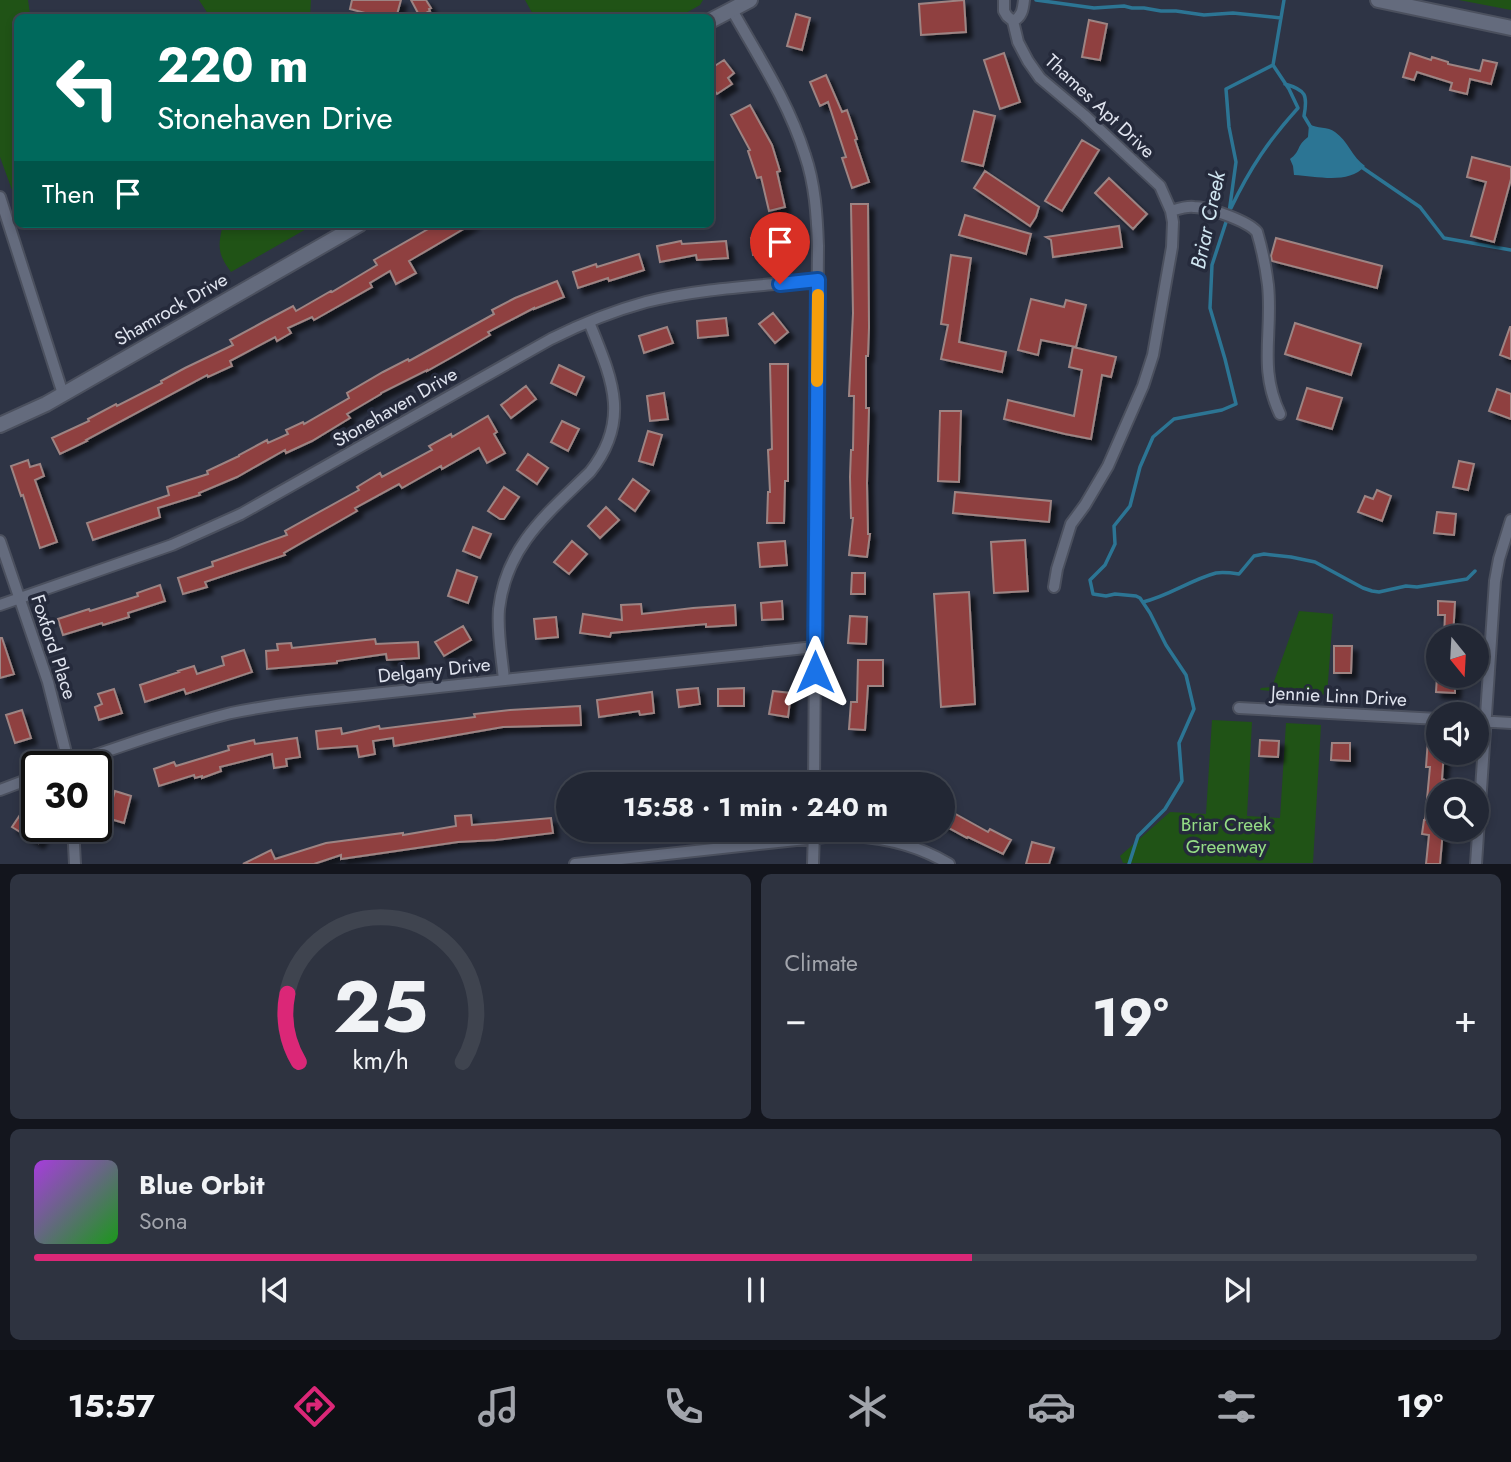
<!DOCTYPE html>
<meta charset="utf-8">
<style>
body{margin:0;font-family:Jost,sans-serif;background:#2e3340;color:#f1f3f6;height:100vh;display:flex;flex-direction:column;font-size:26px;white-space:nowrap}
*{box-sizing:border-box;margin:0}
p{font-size:23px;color:#a2a5ac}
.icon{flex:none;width:38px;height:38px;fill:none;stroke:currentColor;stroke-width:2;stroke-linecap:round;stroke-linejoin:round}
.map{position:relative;height:864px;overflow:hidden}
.drawer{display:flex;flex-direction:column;gap:10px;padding:10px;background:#13151d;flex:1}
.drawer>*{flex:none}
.top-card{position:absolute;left:14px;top:14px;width:700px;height:214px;border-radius:10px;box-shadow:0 4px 10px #0003,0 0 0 2px #3f444f;background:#00695c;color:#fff;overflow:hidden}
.needle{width:46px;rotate:162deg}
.fabs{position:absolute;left:1426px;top:625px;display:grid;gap:14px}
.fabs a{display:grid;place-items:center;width:63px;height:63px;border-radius:50%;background:#222734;box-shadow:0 4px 10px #0003,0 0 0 2px #3f444f;font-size:35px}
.speed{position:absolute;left:21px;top:751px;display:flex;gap:14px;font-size:35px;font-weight:700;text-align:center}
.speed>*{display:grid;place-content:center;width:91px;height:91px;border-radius:50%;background:#222734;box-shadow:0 4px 10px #0003,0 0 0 2px #3f444f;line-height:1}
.speed .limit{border:4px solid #111;border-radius:10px;background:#fff;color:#111}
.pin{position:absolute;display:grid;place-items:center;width:60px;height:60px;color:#fff;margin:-72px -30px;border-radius:50% 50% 50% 0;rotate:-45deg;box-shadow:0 0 7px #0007}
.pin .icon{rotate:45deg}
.me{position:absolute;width:77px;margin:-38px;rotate:0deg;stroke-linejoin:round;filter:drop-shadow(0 0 5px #0008)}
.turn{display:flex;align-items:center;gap:24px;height:147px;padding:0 28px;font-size:32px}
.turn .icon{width:91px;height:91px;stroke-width:2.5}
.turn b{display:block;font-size:49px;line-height:60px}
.then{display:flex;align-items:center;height:66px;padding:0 28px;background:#0003;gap:14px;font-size:26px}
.big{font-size:52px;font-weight:700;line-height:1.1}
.drawer .widget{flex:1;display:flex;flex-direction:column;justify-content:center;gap:10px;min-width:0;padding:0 24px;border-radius:10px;background:#2e3340}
.drawer .dial{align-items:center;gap:0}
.dial svg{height:182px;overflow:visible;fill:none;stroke:#3f444f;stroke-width:7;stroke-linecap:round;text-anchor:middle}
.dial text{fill:#f1f3f6;stroke:none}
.song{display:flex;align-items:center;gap:21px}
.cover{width:84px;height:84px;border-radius:10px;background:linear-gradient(135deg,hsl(280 70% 55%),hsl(120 70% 35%))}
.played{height:7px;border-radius:4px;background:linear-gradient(90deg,#db2777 65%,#3f444f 65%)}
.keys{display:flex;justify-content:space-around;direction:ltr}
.heat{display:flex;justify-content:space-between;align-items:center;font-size:38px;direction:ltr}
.drawer .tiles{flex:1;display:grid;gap:10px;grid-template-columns:1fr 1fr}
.widget:last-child{grid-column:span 2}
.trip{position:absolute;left:556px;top:772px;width:399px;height:70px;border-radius:35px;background:#222734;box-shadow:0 4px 10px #0003,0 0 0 2px #3f444f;font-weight:700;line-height:70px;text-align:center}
.tabs{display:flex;height:112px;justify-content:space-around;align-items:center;background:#0e1015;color:#a2a5ac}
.tabs .icon{width:49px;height:49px}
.tabs .current{color:#db2777}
.tabs b{font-size:32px;color:#f1f3f6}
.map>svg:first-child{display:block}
.green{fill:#205316}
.water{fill:#2c7594}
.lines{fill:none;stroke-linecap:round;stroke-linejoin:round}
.stream{stroke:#2c7594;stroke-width:3.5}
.building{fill:#8f4040;stroke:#9d8483;stroke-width:2;filter:url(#shadow)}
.minor-casing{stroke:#4b505e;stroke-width:14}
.tertiary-casing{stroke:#4b505e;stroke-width:18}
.minor{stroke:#646b7d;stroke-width:10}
.tertiary{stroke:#646b7d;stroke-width:14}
.route-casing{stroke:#114b97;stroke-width:18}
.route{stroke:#1a73e8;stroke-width:12}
.slow{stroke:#f59e0b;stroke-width:12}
.labels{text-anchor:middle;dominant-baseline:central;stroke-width:7;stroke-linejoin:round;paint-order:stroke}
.street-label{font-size:19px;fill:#e0e4ef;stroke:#252a3b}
.park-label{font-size:19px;fill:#95dd86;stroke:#252a3b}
.water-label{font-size:21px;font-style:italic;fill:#d0e6f1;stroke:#252a3b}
</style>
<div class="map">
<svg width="1511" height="864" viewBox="0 0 1511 864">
<defs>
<filter id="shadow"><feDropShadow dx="5.5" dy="5.5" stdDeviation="2" flood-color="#0009"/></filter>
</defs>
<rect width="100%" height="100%" fill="#2e3445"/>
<path class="green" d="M0 0H28L30 14 29 17 18 18 17 197 12 190 0 157Z
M199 0H311L310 17H210Z
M525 0H703L700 5 679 17 535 18Z
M1459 0H1511V10Z
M223 224H315L231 272C217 253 218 246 223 224Z
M1299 611 1333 614 1327 695 1260 690 1261 688 1272 687Z
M1212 720 1252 722 1247 816 1280 818 1286 723 1321 725 1313 863H1123L1120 856 1170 812 1206 814Z"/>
<path class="water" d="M1309 124C1317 129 1328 126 1335 132 1348 141 1352 157 1365 166 1348 185 1317 176 1294 175L1293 166 1290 159C1301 151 1296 146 1308 137Z"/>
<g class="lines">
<path class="stream" d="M1036 0 1094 8 1124 6 1132 8H1144L1161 11H1176L1204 15 1233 13 1281 18
M1273 65 1284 0
M1285 84C1306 90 1308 95 1304 116L1310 126
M1360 166 1420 207 1444 238 1511 250
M1231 208C1250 168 1269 140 1298 108L1289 89 1273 65
M1143 602C1169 596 1190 580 1216 573 1223 572 1232 573 1239 574L1254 556 1264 554 1291 557 1315 562 1363 588 1372 591 1379 592 1406 586 1417 587 1455 581 1467 579 1475 571
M1129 864 1138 836 1165 809 1182 781 1179 743 1194 709 1186 675 1166 645 1150 613 1140 598 1136 596 1115 594 1106 596 1093 594 1090 580 1105 565 1115 544 1114 526 1130 506 1140 467 1153 437 1174 419 1222 410 1236 404 1225 359 1210 308 1212 265 1229 213 1236 162 1229 127 1226 89 1273 65"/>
</g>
<path class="building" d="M352 0H401L396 18H364L365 13 350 9Z
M411 0H426L431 8 429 9 430 11 422 15 421 14 419 15Z
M964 0 966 32 921 35 919 4Z
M796 14 810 18 802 50 787 46Z
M1089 20 1107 24 1100 60 1082 57Z
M1004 53 1020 102 1000 109 984 60Z
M1410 53 1431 60 1432 57 1448 62V64L1480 71 1483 60 1497 63 1491 84 1470 79 1467 94 1450 90 1452 83 1417 72 1414 80 1403 77Z
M724 60 734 73 728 78 732 84 717 94 710 84V69Z
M826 75 842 112 847 110 857 139 855 140 869 182 852 188 842 158 846 157 828 102 820 106 810 82Z
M750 105 772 145 780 171 777 172 785 207 769 211 761 177 757 178 748 151 750 150 731 115Z
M974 111 995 116 983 166 962 161Z
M1082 140 1099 150 1062 211 1045 201Z
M1472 157 1511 167V179L1494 242 1471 236 1486 182 1467 177Z
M985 171 1039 207 1036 217 1030 226 974 188Z
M1109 178 1147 214 1133 229 1095 193Z
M851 204H868L869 327 868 356H866V408H869L867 483 868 534H870L867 557 849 555 853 518H851L850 477 851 450H853L854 396H849L853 313Z
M965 215 1031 234 1026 254 959 235Z
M437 224H472L409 261 416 273 396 284 390 271 370 283 372 287 314 320 312 317 288 328 291 333 277 341 275 337 230 361 232 366 208 377 207 375 86 440 87 441 60 454 52 438 89 421 88 419 116 404 117 406 162 383 161 381 185 368 233 345 230 340 265 321 293 306 296 311 331 291 332 292 377 265 374 260Z
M1119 226 1122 247 1053 257 1051 240 1046 237Z
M782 234 784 252 753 255 751 238Z
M1276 238 1382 266 1377 288 1272 261 1271 256Z
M681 241 682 244 726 241 728 258 697 260 696 255 660 262 657 246Z
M639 254 644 270 609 281 608 278 578 288 573 272 596 264 597 267Z
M951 255 971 258 959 342 1006 352 1002 372 941 359 948 325 941 324Z
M557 281 564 297 534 309V308L488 332 490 335 454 356 427 371V370L381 393V394L347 414 350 418 312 441 286 453 285 450 237 477 199 493 200 495 158 508 160 517 93 540 87 523 169 495 167 487 208 474 207 471 239 456V455L267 440 268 443 288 434 286 430 303 422 304 424 349 398 347 393 383 372 408 359 409 361 494 314 492 310 515 298Z
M1031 299 1064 307 1066 300 1086 305 1076 347 1041 340 1038 355 1018 350Z
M773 313 788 332 775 343 759 324Z
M726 318 728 335 698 338 697 321Z
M1295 323 1361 344 1351 375 1285 354Z
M667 327 673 343 644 353 639 336Z
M1510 327H1511V359L1500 355Z
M1073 347 1116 357 1111 377 1102 375 1091 439 1065 434 1004 419 1008 400 1074 416 1082 370 1069 367Z
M770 364H788V481H785L784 523H767L768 492H770L768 450 772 449Z
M559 365 584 377 576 395 551 383Z
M526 386 536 399 511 418 501 405Z
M1307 388 1342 398 1332 429 1297 419Z
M1497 389 1511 394V419L1489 411Z
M664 393 668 419 650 421 647 396Z
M940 411H961L959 482 938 481Z
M488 416 497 432 494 434 505 453 487 463 479 448 442 469 441 466 402 488 399 484 355 508 357 511 284 553 285 555 205 582 207 587 183 594 178 578 213 566 212 562 287 535 285 531 359 490 357 487 380 473 382 477 432 450 429 446 451 434 452 437Z
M562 421 579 429 568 451 551 442Z
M648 431 662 435 653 465 639 461Z
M528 454 548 468 537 484 517 470Z
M28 460 30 467 40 464 44 476 35 480 57 542 40 548 23 495 21 496 11 466Z
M1459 461 1474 464 1468 490 1453 487Z
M633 479 649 491 635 511 619 499Z
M504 487 519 497 504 519H500L488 511Z
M1377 490 1391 496 1382 521 1358 512 1365 496 1373 499Z
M955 492 1051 501 1049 522 953 513Z
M606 507 619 520 600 538 588 526Z
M1437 512 1456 514 1454 535 1434 533Z
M473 527 491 534 480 558 463 551Z
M1025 540 1028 591 994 593 991 542Z
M572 541 587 554 569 574 554 562Z
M785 541 787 565 760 567 758 543Z
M457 570 477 577 468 603 448 596Z
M852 573H865V594H851Z
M160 585 165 601 128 613 129 617 103 625 102 623 63 635 58 619 89 609 90 611 138 596 137 593Z
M969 592 975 704 941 707 934 594Z
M782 601 783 619 762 620 761 603Z
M1438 601 1455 602 1453 637H1444L1445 615H1438Z
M641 604 642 614 693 608 735 605 736 625 706 627V624L611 633 610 637 580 633 583 614 622 620 621 605Z
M850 616 867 617 866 644 848 643Z
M556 617 558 637 536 639 534 619Z
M463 626 471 640 444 656 435 642Z
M0 638H2L14 674 0 678Z
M375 639 376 644 418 642 419 658 387 660 386 654 337 661V663L267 669 266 651 278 650 277 644 291 643 292 648Z
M1334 646H1352L1351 673H1334Z
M244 650 252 672 186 694 184 689 145 702 140 685 179 672 178 671 194 666 197 674 224 665 222 657Z
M858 660H883V686H868L865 730 849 729 851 702H857Z
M1437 676H1455V693L1436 692Z
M698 688 700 704 679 707 677 690Z
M744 688V706H718V689Z
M114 689 122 713 99 720 95 707 102 704 98 694Z
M773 691 791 693 788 717 769 714Z
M652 692 654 713 640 715 639 711 599 717 597 700Z
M580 706 581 725 503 727 394 746 393 738 373 741 375 754 359 757 357 746 318 749 316 731 341 728 342 734 379 726 380 729 475 717 474 714 510 710Z
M22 710 31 738 15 743 6 715Z
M297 738 300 757 286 759 287 766 274 768 272 754 220 767 221 771 202 778V776L195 778 194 775 159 786 154 769 174 762 176 766 229 750 228 746 254 740 255 744Z
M1428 739 1438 740V752H1444L1442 779 1445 780 1444 791H1438V830H1443L1440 864H1426L1429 835 1422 834 1424 820H1425L1430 767H1426Z
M1260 740 1279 741 1278 757 1259 756Z
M1332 743H1350V761L1331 760Z
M115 791 131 796 124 823 107 818Z
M943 807 988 832 990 829 1011 840 1003 854 968 837 967 838 943 825Z
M22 812 37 822V826H49L38 843 12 827Z
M471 815 472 825 551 818 553 833 496 840 458 842 341 859V855L314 864H243L271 850 275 859 326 843 403 833V835L456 826 455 816Z
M1032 842 1054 848 1049 864H1026Z"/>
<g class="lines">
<g class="minor-casing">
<path id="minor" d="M1004 0V11L1007 16 1013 21 1018 42 1028 61 1040 78 1084 115 1160 186 1171 211 1173 222 1172 247 1153 355 1143 386 1108 466 1085 505 1071 524 1057 569 1054 587
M732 10C758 56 789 103 805 155 815 184 817 215 818 246L814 784
M1013 21C1022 17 1023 9 1024 0
M0 197 63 394
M1171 211C1178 209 1186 206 1194 207 1208 207 1248 221 1257 232 1262 249 1266 268 1268 285 1273 333 1258 368 1280 414
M0 541 48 682 65 749 67 766
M0 605 172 545 241 514 551 339C581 324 613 311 646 302 702 288 761 286 818 280
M504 680C502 657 497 633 499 609 506 546 548 513 590 472 632 419 611 377 589 322
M1239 708 1438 719
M1477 721 1511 723
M64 766C119 747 175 727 231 713 256 708 282 704 307 701L815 647
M0 790 37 776
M73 826 75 864
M575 864 834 836C875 835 913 842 949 864
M813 864 814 830
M1476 864 1495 581 1499 559 1511 520"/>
</g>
<g class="tertiary-casing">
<path id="tertiary" d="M1378 0 1511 28
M710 21 750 0
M0 425 46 404 360 224"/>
</g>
<use href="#minor" class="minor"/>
<use href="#tertiary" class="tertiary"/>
</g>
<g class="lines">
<g class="route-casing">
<path id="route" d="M780 284 818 280 815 672"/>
</g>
<use href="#route" class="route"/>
<path class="slow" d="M817 381 818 295"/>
</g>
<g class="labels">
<g class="street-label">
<text transform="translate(1100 106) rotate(43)">Thames Apt Drive</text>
<text transform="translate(171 309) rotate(-30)">Shamrock Drive</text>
<text transform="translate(395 407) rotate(-30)">Stonehaven Drive</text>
<text transform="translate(54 647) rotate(72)">Foxford Place</text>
<text transform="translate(434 670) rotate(-6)">Delgany Drive</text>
<text transform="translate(1339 696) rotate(3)">Jennie Linn Drive</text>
</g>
<g class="park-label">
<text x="1226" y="824">Briar Creek<tspan x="1226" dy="22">Greenway</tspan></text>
</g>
<g class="water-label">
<text transform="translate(1208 220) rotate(-78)">Briar Creek</text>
</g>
</g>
</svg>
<div class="fabs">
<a><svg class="needle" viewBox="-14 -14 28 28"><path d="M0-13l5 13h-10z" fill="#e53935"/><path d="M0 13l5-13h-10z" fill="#a2a5ac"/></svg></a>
<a><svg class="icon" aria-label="sound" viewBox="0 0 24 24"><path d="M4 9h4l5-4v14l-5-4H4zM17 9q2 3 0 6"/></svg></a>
<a><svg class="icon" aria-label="search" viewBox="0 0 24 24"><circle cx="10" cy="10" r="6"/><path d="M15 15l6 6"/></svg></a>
</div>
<div class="speed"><div class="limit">30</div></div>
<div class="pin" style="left:780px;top:284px;background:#d93025"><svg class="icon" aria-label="arrive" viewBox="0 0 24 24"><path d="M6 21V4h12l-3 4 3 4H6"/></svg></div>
<svg class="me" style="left:815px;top:672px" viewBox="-20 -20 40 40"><path d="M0-17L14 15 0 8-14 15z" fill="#1a73e8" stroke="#fff" stroke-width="4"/></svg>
<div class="trip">15:58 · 1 min · 240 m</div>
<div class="top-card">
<div class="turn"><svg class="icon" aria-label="left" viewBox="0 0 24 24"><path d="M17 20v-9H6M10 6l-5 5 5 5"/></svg><div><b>220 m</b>Stonehaven Drive</div></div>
<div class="then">Then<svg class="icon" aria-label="arrive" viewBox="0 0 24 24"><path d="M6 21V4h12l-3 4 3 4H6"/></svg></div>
</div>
</div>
<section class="drawer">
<div class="tiles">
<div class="widget dial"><svg viewBox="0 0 100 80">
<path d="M14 69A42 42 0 1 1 86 69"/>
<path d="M14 69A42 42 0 0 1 9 39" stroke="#db2777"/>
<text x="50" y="56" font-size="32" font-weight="700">25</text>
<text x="50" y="72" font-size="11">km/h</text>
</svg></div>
<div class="widget"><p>Climate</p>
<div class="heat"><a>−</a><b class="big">19°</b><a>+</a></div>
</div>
<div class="widget">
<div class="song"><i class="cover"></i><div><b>Blue Orbit</b><p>Sona</p></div></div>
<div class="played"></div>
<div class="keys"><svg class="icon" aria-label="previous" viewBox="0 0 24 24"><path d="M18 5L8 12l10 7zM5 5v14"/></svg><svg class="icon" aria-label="pause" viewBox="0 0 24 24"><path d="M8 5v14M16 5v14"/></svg><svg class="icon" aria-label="next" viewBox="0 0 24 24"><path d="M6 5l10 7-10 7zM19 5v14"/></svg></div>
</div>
</div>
</section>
<nav class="tabs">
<b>15:57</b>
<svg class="icon current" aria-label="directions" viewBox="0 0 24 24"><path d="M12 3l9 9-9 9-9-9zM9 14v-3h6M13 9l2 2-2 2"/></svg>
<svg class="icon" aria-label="music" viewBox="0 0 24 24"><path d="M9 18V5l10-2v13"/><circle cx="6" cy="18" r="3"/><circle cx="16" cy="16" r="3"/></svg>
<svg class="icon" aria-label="phone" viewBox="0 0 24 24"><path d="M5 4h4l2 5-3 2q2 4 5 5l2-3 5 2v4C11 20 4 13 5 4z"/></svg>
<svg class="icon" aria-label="climate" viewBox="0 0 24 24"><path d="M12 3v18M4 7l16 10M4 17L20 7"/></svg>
<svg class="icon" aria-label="car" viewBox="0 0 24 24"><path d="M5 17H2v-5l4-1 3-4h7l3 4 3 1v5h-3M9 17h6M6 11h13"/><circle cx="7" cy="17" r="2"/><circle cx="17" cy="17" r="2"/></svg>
<svg class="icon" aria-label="filters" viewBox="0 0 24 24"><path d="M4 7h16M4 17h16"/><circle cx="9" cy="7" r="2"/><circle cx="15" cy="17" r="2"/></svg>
<b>19°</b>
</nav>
